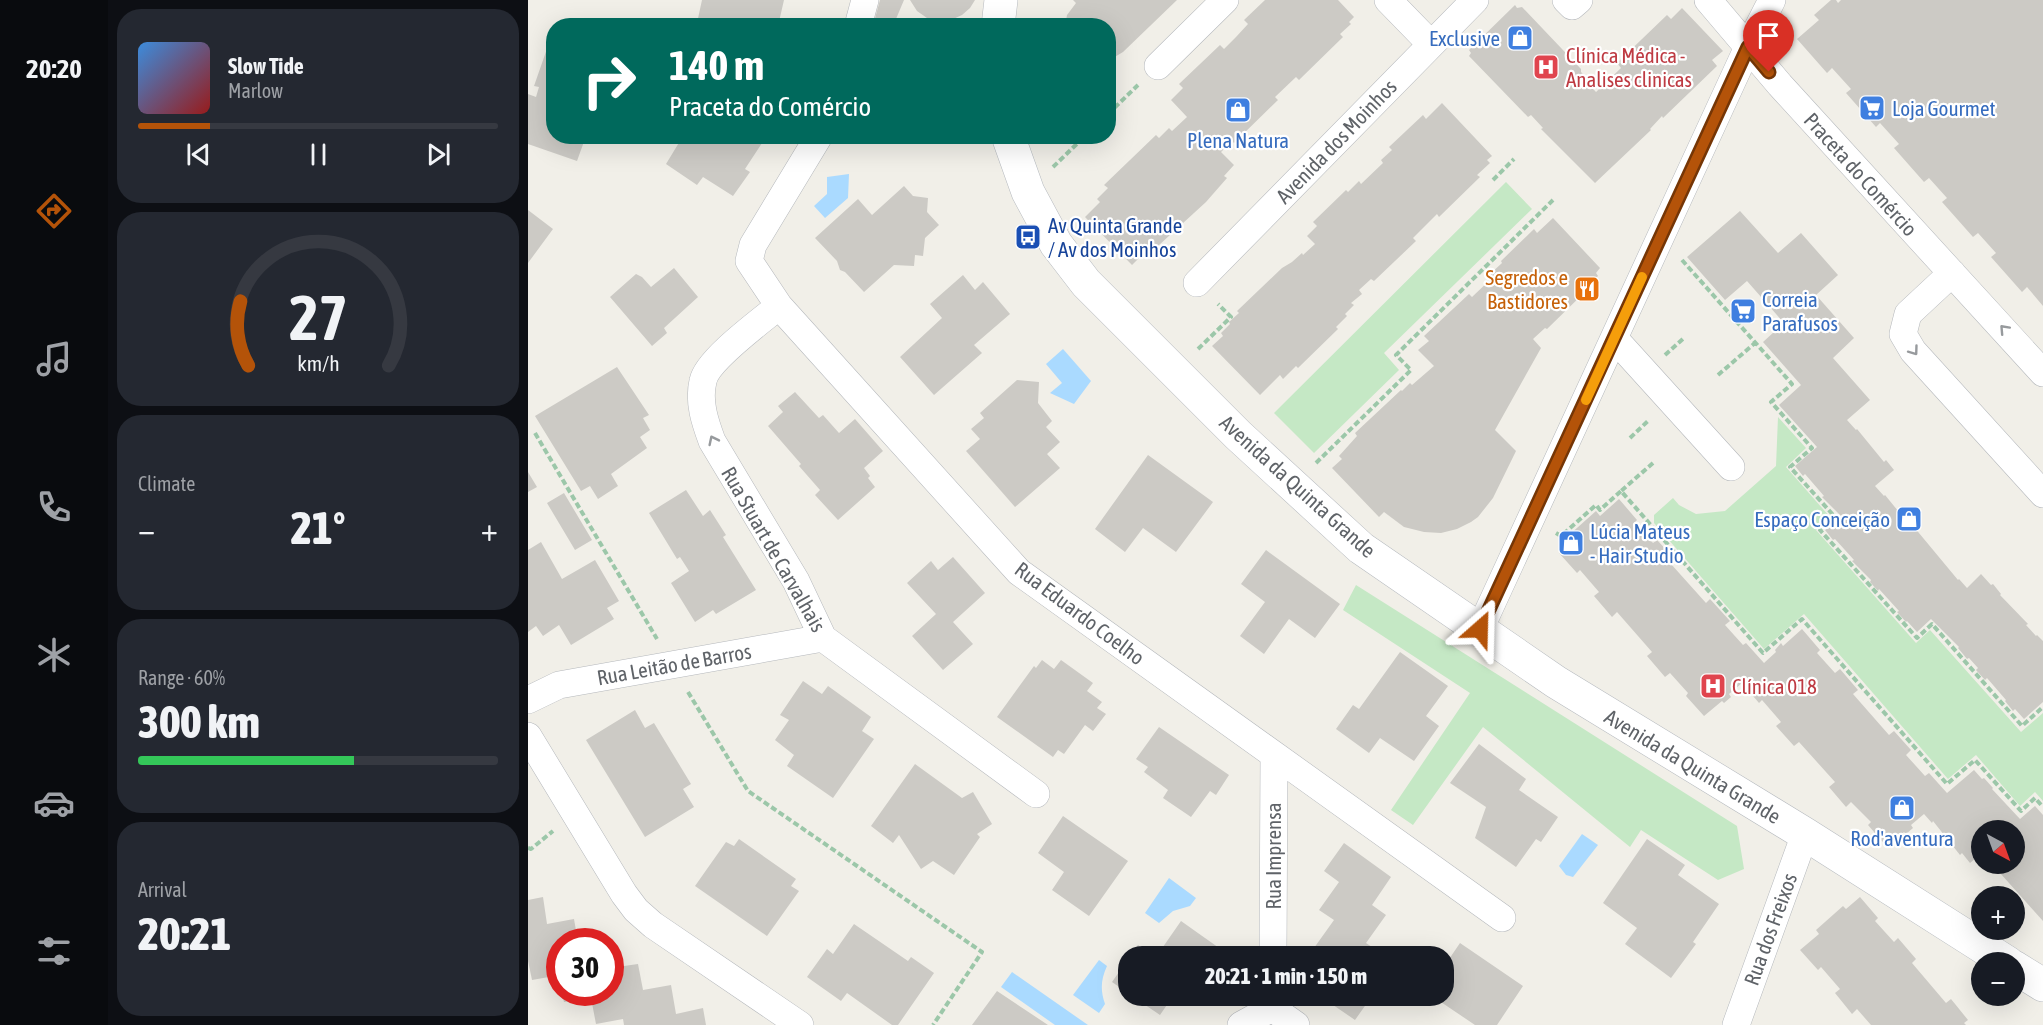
<!DOCTYPE html>
<meta charset="utf-8">
<style>
body{margin:0;font-family:"Asap Condensed",sans-serif;background:#242831;color:#f1f3f6;height:100vh;display:flex;flex-direction:column;font-size:22px;white-space:nowrap}
*{box-sizing:border-box;margin:0}
p{font-size:20px;color:#9ea1a6}
.icon{flex:none;width:33px;height:33px;fill:none;stroke:currentColor;stroke-width:2;stroke-linecap:round;stroke-linejoin:round}
.map{position:relative;flex:1;overflow:hidden}
.details{display:flex;flex-direction:column;gap:9px;padding:9px;background:#0d0f14;width:420px}
.details>*{flex:none}
.banner{position:absolute;left:18px;top:18px;width:570px;height:126px;border-radius:24px;box-shadow:0 6px 24px #0002;background:#00695c;color:#fff;overflow:hidden}
.needle{width:39px;rotate:139deg}
.buttons{position:absolute;left:1443px;top:820px;display:grid;gap:12px}
.buttons a{display:grid;place-items:center;width:54px;height:54px;border-radius:50%;background:#171b24;box-shadow:0 6px 24px #0002;font-size:30px}
.speed{position:absolute;left:18px;top:928px;display:flex;gap:12px;font-size:30px;font-weight:700;text-align:center}
.speed>*{display:grid;place-content:center;width:78px;height:78px;border-radius:50%;background:#171b24;box-shadow:0 6px 24px #0002;line-height:1}
.speed .limit{border:9px solid #d22;background:#fff;color:#111}
.pin{position:absolute;display:grid;place-items:center;width:51px;height:51px;color:#fff;margin:-62px -26px;border-radius:50% 50% 50% 0;rotate:-45deg;box-shadow:0 0 6px #0007}
.pin .icon{rotate:45deg}
.me{position:absolute;width:66px;margin:-33px;rotate:25deg;stroke-linejoin:round;filter:drop-shadow(0 0 4px #0008)}
.turn{display:flex;align-items:center;gap:21px;height:126px;padding:0 24px;font-size:27px}
.turn .icon{width:78px;height:78px;stroke-width:2.5}
.turn b{display:block;font-size:42px;line-height:51px}
.big{font-size:45px;font-weight:800;line-height:1.1}
.details .card{flex:1;display:flex;flex-direction:column;justify-content:center;gap:9px;min-width:0;padding:0 21px;border-radius:24px;background:#242831}
.details .dial{align-items:center;gap:0}
.dial svg{height:156px;overflow:visible;fill:none;stroke:#363941;stroke-width:7;stroke-linecap:round;text-anchor:middle}
.dial text{fill:#f1f3f6;stroke:none}
.song{display:flex;align-items:center;gap:18px}
.cover{width:72px;height:72px;border-radius:9px;background:linear-gradient(135deg,hsl(210 70% 55%),hsl(0 70% 35%))}
.played{height:6px;border-radius:3px;background:linear-gradient(90deg,#b45309 20%,#363941 20%)}
.keys{display:flex;justify-content:space-around;direction:ltr}
.heat{display:flex;justify-content:space-between;align-items:center;font-size:33px;direction:ltr}
.charge{height:9px;border-radius:4px;background:linear-gradient(90deg,#34c759 60%,#363941 0)}
.trip{position:absolute;left:590px;top:946px;width:336px;height:60px;border-radius:24px;background:#171b24;box-shadow:0 6px 24px #0002;font-weight:800;line-height:60px;text-align:center}
main{display:flex;flex:1;min-height:0}
.tabs{display:flex;flex-direction:column;width:108px;justify-content:space-around;align-items:center;background:#090b0e;color:#9ea1a6}
.tabs .icon{width:42px;height:42px}
.tabs .selected{color:#b45309}
.tabs b{font-size:27px;color:#f1f3f6}
.map>svg:first-child{display:block}
.green{fill:#c5e8c5}
.water{fill:#aadaff}
.building{fill:#cccac5}
.lines{fill:none;stroke-linecap:round;stroke-linejoin:round}
.street-casing{stroke:#b5b8bc;stroke-width:28}
.secondary-casing{stroke:#b6babf;stroke-width:34}
.path{stroke:#9cc7a9;stroke-width:4;stroke-dasharray:6 3;stroke-linecap:butt}
.street{stroke:#fff;stroke-width:27}
.secondary{stroke:#fff;stroke-width:33}
.oneway{stroke:#979a9d}
.route-casing{stroke:#753606;stroke-width:15}
.route{stroke:#b45309;stroke-width:10}
.slow{stroke:#f59e0b;stroke-width:10}
.labels{text-anchor:middle;dominant-baseline:central;stroke-width:4.5;stroke-linejoin:round;paint-order:stroke}
.shop-label{font-size:21px;fill:#366cbe;stroke:#fff;text-anchor:start}
.health-label{font-size:21px;fill:#be3a42;stroke:#fff;text-anchor:start}
.street-label{font-size:21px;fill:#5f6368;stroke:#fff}
.transit-label{font-size:21px;fill:#164399;stroke:#fff;text-anchor:start}
.food-label{font-size:21px;fill:#c56008;stroke:#fff;text-anchor:end}
</style>
<main>
<nav class="tabs">
<b>20:20</b>
<svg class="icon selected" aria-label="directions" viewBox="0 0 24 24"><path d="M12 3l9 9-9 9-9-9zM9 14v-3h6M13 9l2 2-2 2"/></svg>
<svg class="icon" aria-label="music" viewBox="0 0 24 24"><path d="M9 18V5l10-2v13"/><circle cx="6" cy="18" r="3"/><circle cx="16" cy="16" r="3"/></svg>
<svg class="icon" aria-label="phone" viewBox="0 0 24 24"><path d="M5 4h4l2 5-3 2q2 4 5 5l2-3 5 2v4C11 20 4 13 5 4z"/></svg>
<svg class="icon" aria-label="climate" viewBox="0 0 24 24"><path d="M12 3v18M4 7l16 10M4 17L20 7"/></svg>
<svg class="icon" aria-label="car" viewBox="0 0 24 24"><path d="M5 17H2v-5l4-1 3-4h7l3 4 3 1v5h-3M9 17h6M6 11h13"/><circle cx="7" cy="17" r="2"/><circle cx="17" cy="17" r="2"/></svg>
<svg class="icon" aria-label="filters" viewBox="0 0 24 24"><path d="M4 7h16M4 17h16"/><circle cx="9" cy="7" r="2"/><circle cx="15" cy="17" r="2"/></svg>
</nav>
<section class="details">
<div class="card">
<div class="song"><i class="cover"></i><div><b>Slow Tide</b><p>Marlow</p></div></div>
<div class="played"></div>
<div class="keys"><svg class="icon" aria-label="previous" viewBox="0 0 24 24"><path d="M18 5L8 12l10 7zM5 5v14"/></svg><svg class="icon" aria-label="pause" viewBox="0 0 24 24"><path d="M8 5v14M16 5v14"/></svg><svg class="icon" aria-label="next" viewBox="0 0 24 24"><path d="M6 5l10 7-10 7zM19 5v14"/></svg></div>
</div>
<div class="card dial"><svg viewBox="0 0 100 80">
<path d="M14 69A42 42 0 1 1 86 69"/>
<path d="M14 69A42 42 0 0 1 10 36" stroke="#b45309"/>
<text x="50" y="56" font-size="32" font-weight="700">27</text>
<text x="50" y="72" font-size="11">km/h</text>
</svg></div>
<div class="card"><p>Climate</p>
<div class="heat"><a>−</a><b class="big">21°</b><a>+</a></div>
</div>
<div class="card"><p>Range · 60%</p><b class="big">300 km</b><div class="charge"></div></div>
<div class="card"><p>Arrival</p><b class="big">20:21</b></div>
</section>
<div class="map">
<svg width="1515" height="1025" viewBox="0 0 1515 1025">
<rect width="100%" height="100%" fill="#f1efe8"/>
<path class="green" d="M978 182 1004 209 856 353 871 370 786 453 746 413Z
M1250 417 1278 448 1258 467 1302 517 1288 530 1388 643 1402 630 1493 732 1515 713V801L1507 792 1492 806 1448 755 1420 779 1276 614 1236 649 1126 523V515L1145 498 1151 505 1168 514 1197 511 1248 466Z
M828 585 1209 826 1216 869 1190 880 1113 830 1102 847 955 727 885 825 863 810 942 693 815 610Z"/>
<path class="water" d="M321 174 320 198 297 218 286 206 299 194V177Z
M535 349 563 381 546 404 522 393 534 383 518 364Z
M1054 834 1070 845 1045 877 1038 875 1031 866Z
M641 878 668 898 662 906 645 911 631 923 617 913Z
M571 960 579 966C573 979 572 990 577 1004L571 1013 545 995Z
M484 972 560 1025H527L473 987Z"/>
<path class="building" d="M174 0H256L250 26H180L169 23Z
M352 0H376L365 26H345Z
M382 0H447L442 8 434 15 423 20 411 21 399 18 389 11Z
M545 0H649L595 52 580 61V26H537L539 15 548 3Z
M737 0H810L826 17 821 22 823 24 812 34 815 37 771 80 768 77 747 97 750 100 706 143 704 141 693 152 706 165 696 176 699 178 678 202 618 257 615 254 604 265 557 217 572 202 569 199 580 188 576 185 628 135 631 138 641 128 644 131 659 117 643 100 655 88 651 84 692 45 696 49 708 37 720 24 716 20Z
M1303 0H1308L1310 3 1313 0H1515V306L1499 287 1494 292 1463 257 1468 253 1450 233 1445 237 1414 202 1419 198 1401 178 1396 182 1366 148 1371 144 1352 123 1348 127 1318 93 1323 89 1304 68 1299 73 1269 39 1291 20 1286 15Z
M987 5 989 8 994 7 1053 69V72L1056 75 1054 77 1068 92 1093 68 1089 63 1139 15 1143 19 1154 8 1195 51 1184 60 1189 66 1135 118 1134 116 1122 129 1123 130 1067 183 1013 129 1015 128 1003 115 1000 117 941 56 943 53 941 50Z
M387 19H397L413 26H370L375 22Z
M21 43 26 44V136H58L49 161 0 144V94L8 97 11 87 6 86Z
M914 103 964 156 959 160 962 163 949 175 952 177 911 217 909 214 885 238 888 241 846 281 843 279 831 290 834 294 823 303 826 305 817 314 819 316 808 327 810 329 770 368 768 366 755 379 752 375 732 395 684 346 695 336 693 333 702 324 701 322 711 313 709 311 754 268 764 262 774 253 775 255 787 244 779 236 789 226 785 222 818 190 820 192 831 181 833 184 855 163 853 160 864 150 861 147 895 115 898 119Z
M163 136H230L236 140 217 169 222 172 205 196 175 177 169 185 138 164 152 141 158 144Z
M376 186 385 196 400 198 399 212 411 225 397 238 395 256 387 255 386 266 366 265 336 292 317 272 312 270 309 261 287 238 330 199 344 215Z
M0 210 25 229 0 263Z
M1212 211 1250 253 1273 233 1310 275 1288 295 1326 338 1305 358 1342 400 1319 420 1328 430 1329 429 1356 462 1358 460 1366 470 1347 486 1356 496 1357 495 1384 528 1386 527 1430 580 1431 579 1439 588 1453 574 1463 585 1465 584 1473 594 1472 595 1500 624 1498 625 1508 636 1509 635 1515 641V702L1496 719 1487 709 1485 711 1477 701 1478 700 1459 678 1457 680 1448 670 1450 668 1441 658 1439 659 1430 648 1431 647 1403 619 1389 632 1379 621 1378 622 1369 612 1371 611 1351 589 1350 591 1342 582 1343 580 1324 561 1326 560 1307 539 1305 540 1297 530 1313 516 1294 497 1296 496 1277 474 1275 476 1267 466 1289 447 1251 405 1273 385 1235 342 1256 323 1219 281 1197 300 1159 257Z
M1025 218 1072 268 1068 273 1070 276 1058 287 1060 289 1019 329 1017 328 1005 339 1013 348 967 430 988 451 965 498 950 517 943 522 929 529 913 533 896 532 876 527 856 512 851 517 804 468 814 459 811 456 829 436 827 433 873 390 874 391 882 383 884 385 906 366 890 350 901 341 896 336 941 294 944 297 965 277 962 274 974 263 973 261 1006 229 1009 233Z
M146 268 170 297 136 328 139 333 124 346 82 297 108 274 114 277 123 287Z
M435 275 447 290 455 282 482 314 446 345 454 353 406 395 372 357 414 318 402 304Z
M89 367 121 415 115 418 122 430 112 437 119 448 83 474 90 486 70 499 62 486 53 491 7 416Z
M489 380 511 382 510 403 524 421 518 427 532 442 519 454 532 468 487 507 438 451 452 439 443 429 456 418 452 413Z
M267 392 291 418 295 415 311 433 327 419 355 451 336 468 342 476 340 478 347 487 310 520 287 495 292 490 271 466 273 464 240 426 255 412 250 406Z
M620 455 685 502 648 552 615 528 597 552 567 529Z
M0 472 9 487 0 492Z
M158 490 175 516 182 510 198 535 195 537 228 590 188 614 185 610 167 622 143 583 161 571 152 557 149 559 121 513Z
M36 493 64 540 47 550 19 503Z
M1091 499 1109 520 1106 523 1125 543 1129 540 1148 560 1143 564 1178 603 1182 599 1202 621 1197 625 1215 645 1218 643 1236 663 1248 652 1247 650 1253 643 1255 646 1274 629 1292 650 1289 653 1307 673 1312 669 1330 690 1325 694 1361 735 1366 731 1383 750 1378 755 1397 776 1401 773 1419 793 1446 770 1454 779 1456 778 1465 788 1464 789 1492 819 1507 806 1515 815V921L1464 864H1486V831H1454V853L1442 863 1434 853 1432 855 1405 821 1404 823 1396 814 1383 825 1385 828 1378 834 1376 832 1359 847 1340 825 1343 822 1323 802 1318 807 1301 787 1307 782 1271 742 1266 746 1248 726 1253 722 1234 700 1231 703 1214 683 1201 694 1203 697 1196 703 1194 701 1176 716 1158 696 1160 693 1142 673 1137 677 1119 656 1124 652 1089 612 1084 617 1066 596 1071 592 1052 570 1049 573 1031 553 1044 541 1040 536 1068 511 1072 516Z
M13 542 34 579 67 560 91 601 79 608 86 619 43 645 31 625 15 636 8 626 0 632V550Z
M738 550 812 604 787 638 761 619 736 654 712 636 737 602 713 584Z
M425 557 457 593 425 622 445 644 415 670 384 636 408 614 379 583 403 561 410 570Z
M872 652 920 686 898 716 911 726 886 761 852 738 841 753 808 729 825 705 831 709Z
M514 660 526 669 533 660 565 683 559 691 574 702 569 708 578 714 565 731 557 725 536 754 530 750 525 757 469 717 506 666 508 668Z
M275 681 294 694 300 686 343 717 334 731 346 739 305 798 259 766 266 755 247 740 261 720 252 715Z
M107 710 117 728 126 723 163 784 155 789 166 807 117 837 58 740Z
M631 727 701 775 688 795 682 791 663 817 635 798 640 790 616 772 620 767 608 759Z
M951 744 998 779 991 790 1030 817 1013 842 1008 839 988 867 947 838 958 807 922 783Z
M387 764 434 798 445 792 464 824 449 834 452 837 426 875 405 861 393 869 371 835 365 843 343 826Z
M535 816 600 861 561 916 524 890 536 872 510 853Z
M211 839 268 879 263 886 271 891 239 936 167 886 198 842 206 846Z
M1119 839 1157 865 1150 875 1191 904 1165 942 1168 944 1143 978 1097 944 1109 928 1075 903Z
M816 843 863 877 844 905 858 915 838 943 853 953 850 957H799L786 948 806 920 791 910 811 882 796 871Z
M15 897 19 924 46 919 50 942H32V975L4 980 0 961V900Z
M1332 897 1350 918 1347 921 1366 942 1370 938 1388 959 1384 963 1418 1003 1423 999 1440 1020 1436 1023 1438 1025H1343L1329 1009 1324 1014 1307 993 1312 989 1293 967 1290 970 1272 950 1291 934 1288 930 1315 906 1318 909Z
M653 921 701 955 700 957H628Z
M326 924 380 961 383 957 406 973 370 1025H364L319 993 313 1001 279 977 299 949 305 954Z
M932 943 995 986 969 1025H947L904 996H915V968Z
M610 945 626 957H601Z
M600 959V993L584 982Z
M110 964 115 990 143 985 148 1014 175 1008 178 1025H96L95 1019 68 1024 63 998 36 1002 34 993H82V968Z
M469 991 520 1025H444Z
M604 996H645L632 1015Z
M792 996H844L827 1020Z"/>
<g class="lines">
<g class="street-casing">
<path id="street" d="M860 0 895 36
M1038 0 1044 6 1051 0
M1180 0 1252 85 1515 373
M330 26 337 0
M630 66 697 0
M291 136 225 245 221 261 251 306 491 572 974 918
M1424 273 1380 314 1375 334 1385 351 1515 494
M669 283 947 0
M251 306C233 321 179 360 175 381 170 402 177 422 184 441L268 581 295 638 508 794
M1086 338 1203 467
M952 629 1220 47 1244 0
M0 700 31 685 295 638
M0 736 96 894 108 910 125 925 272 1025
M745 957 746 755
M744 1008 768 1025
M713 1025 744 1008
M1208 1025 1277 834"/>
</g>
<g class="secondary-casing">
<path id="secondary" d="M470 26 473 0
M480 136 500 192 528 244 558 283 710 435 833 548 1028 682 1277 834 1480 963
M1486 967 1515 985"/>
</g>
<path class="path" d="M580 114 610 85
M525 167 557 136
M965 180 986 159
M1154 260 1264 384 1243 402 1284 448 1262 467 1307 517 1292 530 1389 638 1404 624 1494 726 1515 707
M670 349 703 317 690 304
M1137 355 1157 337
M1190 375 1227 343
M7 433 129 639
M1102 438 1121 420
M788 463 883 370 868 355 1025 200
M1125 463 1093 491 1235 653 1274 619 1419 784 1447 760 1493 811 1507 798 1515 807
M1028 533 1033 536 1068 505 1072 510 1093 491
M160 692 220 791 454 952 405 1025
M0 848 3 849 25 831"/>
<use href="#street" class="street"/>
<use href="#secondary" class="secondary"/>
</g>
<defs><path id="oneway-chevron" d="M-2-3.5L2.5 0L-2 3.5" fill="none" stroke-width="1.6" stroke-linecap="round" stroke-linejoin="round" transform="scale(1.5)"/></defs>
<g class="oneway">
<use href="#oneway-chevron" transform="translate(1476 329) rotate(-133)"/>
<use href="#oneway-chevron" transform="translate(1386 351) rotate(54)"/>
<use href="#oneway-chevron" transform="translate(185 440) rotate(-116)"/>
</g>
<g class="lines">
<g class="route-casing">
<path id="route" d="M952 629 1220 47 1241 72"/>
</g>
<use href="#route" class="route"/>
<path class="slow" d="M1058 400 1114 277"/>
</g>
<defs>
<g id="shop-square" transform="scale(1.35)"><rect x="-9" y="-9" width="18" height="18" rx="4" fill="#3f7fe0" stroke="#fff"/><path d="M-5-2.5h2.3a2.7 3.5 0 0 1 5.4 0H5L5.5 6h-11ZM-1.5-2.5h3a1.5 2.3 0 0 0-3 0Z" fill="#fff"/></g>
<g id="hospital-square" transform="scale(1.35)"><rect x="-9" y="-9" width="18" height="18" rx="4" fill="#e0444e" stroke="#fff"/><path d="M-5-5h3v3.5h4V-5h3V5h-3V1.5h-4V5h-3Z" fill="#fff"/></g>
<g id="supermarket-square" transform="scale(1.35)"><rect x="-9" y="-9" width="18" height="18" rx="4" fill="#3f7fe0" stroke="#fff"/><path d="M-6-5.5h2.5l.6 2H6L4.5 2H-2.5L-4.4-4H-6ZM-1.5 3.2a1.3 1.3 0 1 0 .1 0ZM3 3.2a1.3 1.3 0 1 0 .1 0Z" fill="#fff"/></g>
<g id="bus-square" transform="scale(1.35)"><rect x="-9" y="-9" width="18" height="18" rx="4" fill="#1a4fb4" stroke="#fff"/><path d="M-5-6H5V4H4V6H2V4H-2V6H-4V4H-5ZM-3.5-4V0h7V-4ZM-3.5 1.2v1.5H-2V1.2ZM2 1.2v1.5H3.5V1.2Z" fill="#fff"/></g>
<g id="restaurant-square" transform="scale(1.35)"><rect x="-9" y="-9" width="18" height="18" rx="4" fill="#e8710a" stroke="#fff"/><path d="M-5-6h1v4h1v-4h1v4h1v-4h1v5L-1.5 .5V6h-2V.5L-5-1ZM5-6V6H3V1.5H1.5Q1.5-4 5-6Z" fill="#fff"/></g>
</defs>
<g fill-rule="evenodd">
<use href="#shop-square" x="992" y="38"/>
<use href="#hospital-square" x="1018" y="67"/>
<use href="#supermarket-square" x="1344" y="108"/>
<use href="#shop-square" x="710" y="110"/>
<use href="#bus-square" x="500" y="237"/>
<use href="#restaurant-square" x="1059" y="289"/>
<use href="#supermarket-square" x="1215" y="311"/>
<use href="#shop-square" x="1381" y="519"/>
<use href="#shop-square" x="1043" y="543"/>
<use href="#hospital-square" x="1185" y="686"/>
<use href="#shop-square" x="1374" y="808"/>
</g>
<g class="labels">
<g class="shop-label">
<text x="972" y="38" text-anchor="end">Exclusive</text>
<text x="1364" y="108">Loja Gourmet</text>
<text x="710" y="140" text-anchor="middle">Plena Natura</text>
<text x="1234" y="299">Correia<tspan x="1234" dy="24">Parafusos</tspan></text>
<text x="1362" y="519" text-anchor="end">Espaço Conceição</text>
<text x="1062" y="531">Lúcia Mateus<tspan x="1062" dy="24">- Hair Studio</tspan></text>
<text x="1374" y="838" text-anchor="middle">Rod'aventura</text>
</g>
<g class="health-label">
<text x="1038" y="55">Clínica Médica -<tspan x="1038" dy="24">Analises clinicas</tspan></text>
<text x="1204" y="686">Clínica 018</text>
</g>
<g class="street-label">
<text transform="translate(808 141) rotate(-46)">Avenida dos Moinhos</text>
<text transform="translate(1333 174) rotate(48)">Praceta do Comércio</text>
<text transform="translate(770 486) rotate(42)">Avenida da Quinta Grande</text>
<text transform="translate(246 549) rotate(60)">Rua Stuart de Carvalhais</text>
<text transform="translate(552 613) rotate(37)">Rua Eduardo Coelho</text>
<text transform="translate(146 664) rotate(-10)">Rua Leitão de Barros</text>
<text transform="translate(1165 766) rotate(31)">Avenida da Quinta Grande</text>
<text transform="translate(745 856) rotate(-90)">Rua Imprensa</text>
<text transform="translate(1242 929) rotate(-70)">Rua dos Freixos</text>
</g>
<g class="transit-label">
<text x="520" y="225">Av Quinta Grande<tspan x="520" dy="24">/ Av dos Moinhos</tspan></text>
</g>
<g class="food-label">
<text x="1040" y="277">Segredos e<tspan x="1040" dy="24">Bastidores</tspan></text>
</g>
</g>
</svg>
<div class="buttons">
<a><svg class="needle" viewBox="-14 -14 28 28"><path d="M0-13l5 13h-10z" fill="#e53935"/><path d="M0 13l5-13h-10z" fill="#9ea1a6"/></svg></a>
<a>+</a>
<a>−</a>
</div>
<div class="speed"><div class="limit">30</div></div>
<div class="pin" style="left:1241px;top:72px;background:#d93025"><svg class="icon" aria-label="arrive" viewBox="0 0 24 24"><path d="M6 21V4h12l-3 4 3 4H6"/></svg></div>
<svg class="me" style="left:952px;top:629px" viewBox="-20 -20 40 40"><path d="M0-17L14 15 0 8-14 15z" fill="#b45309" stroke="#fff" stroke-width="4"/></svg>
<div class="trip">20:21 · 1 min · 150 m</div>
<div class="banner">
<div class="turn"><svg class="icon" aria-label="right" viewBox="0 0 24 24"><path d="M7 20v-9h11M14 6l5 5-5 5"/></svg><div><b>140 m</b>Praceta do Comércio</div></div>
</div>
</div>
</main>
